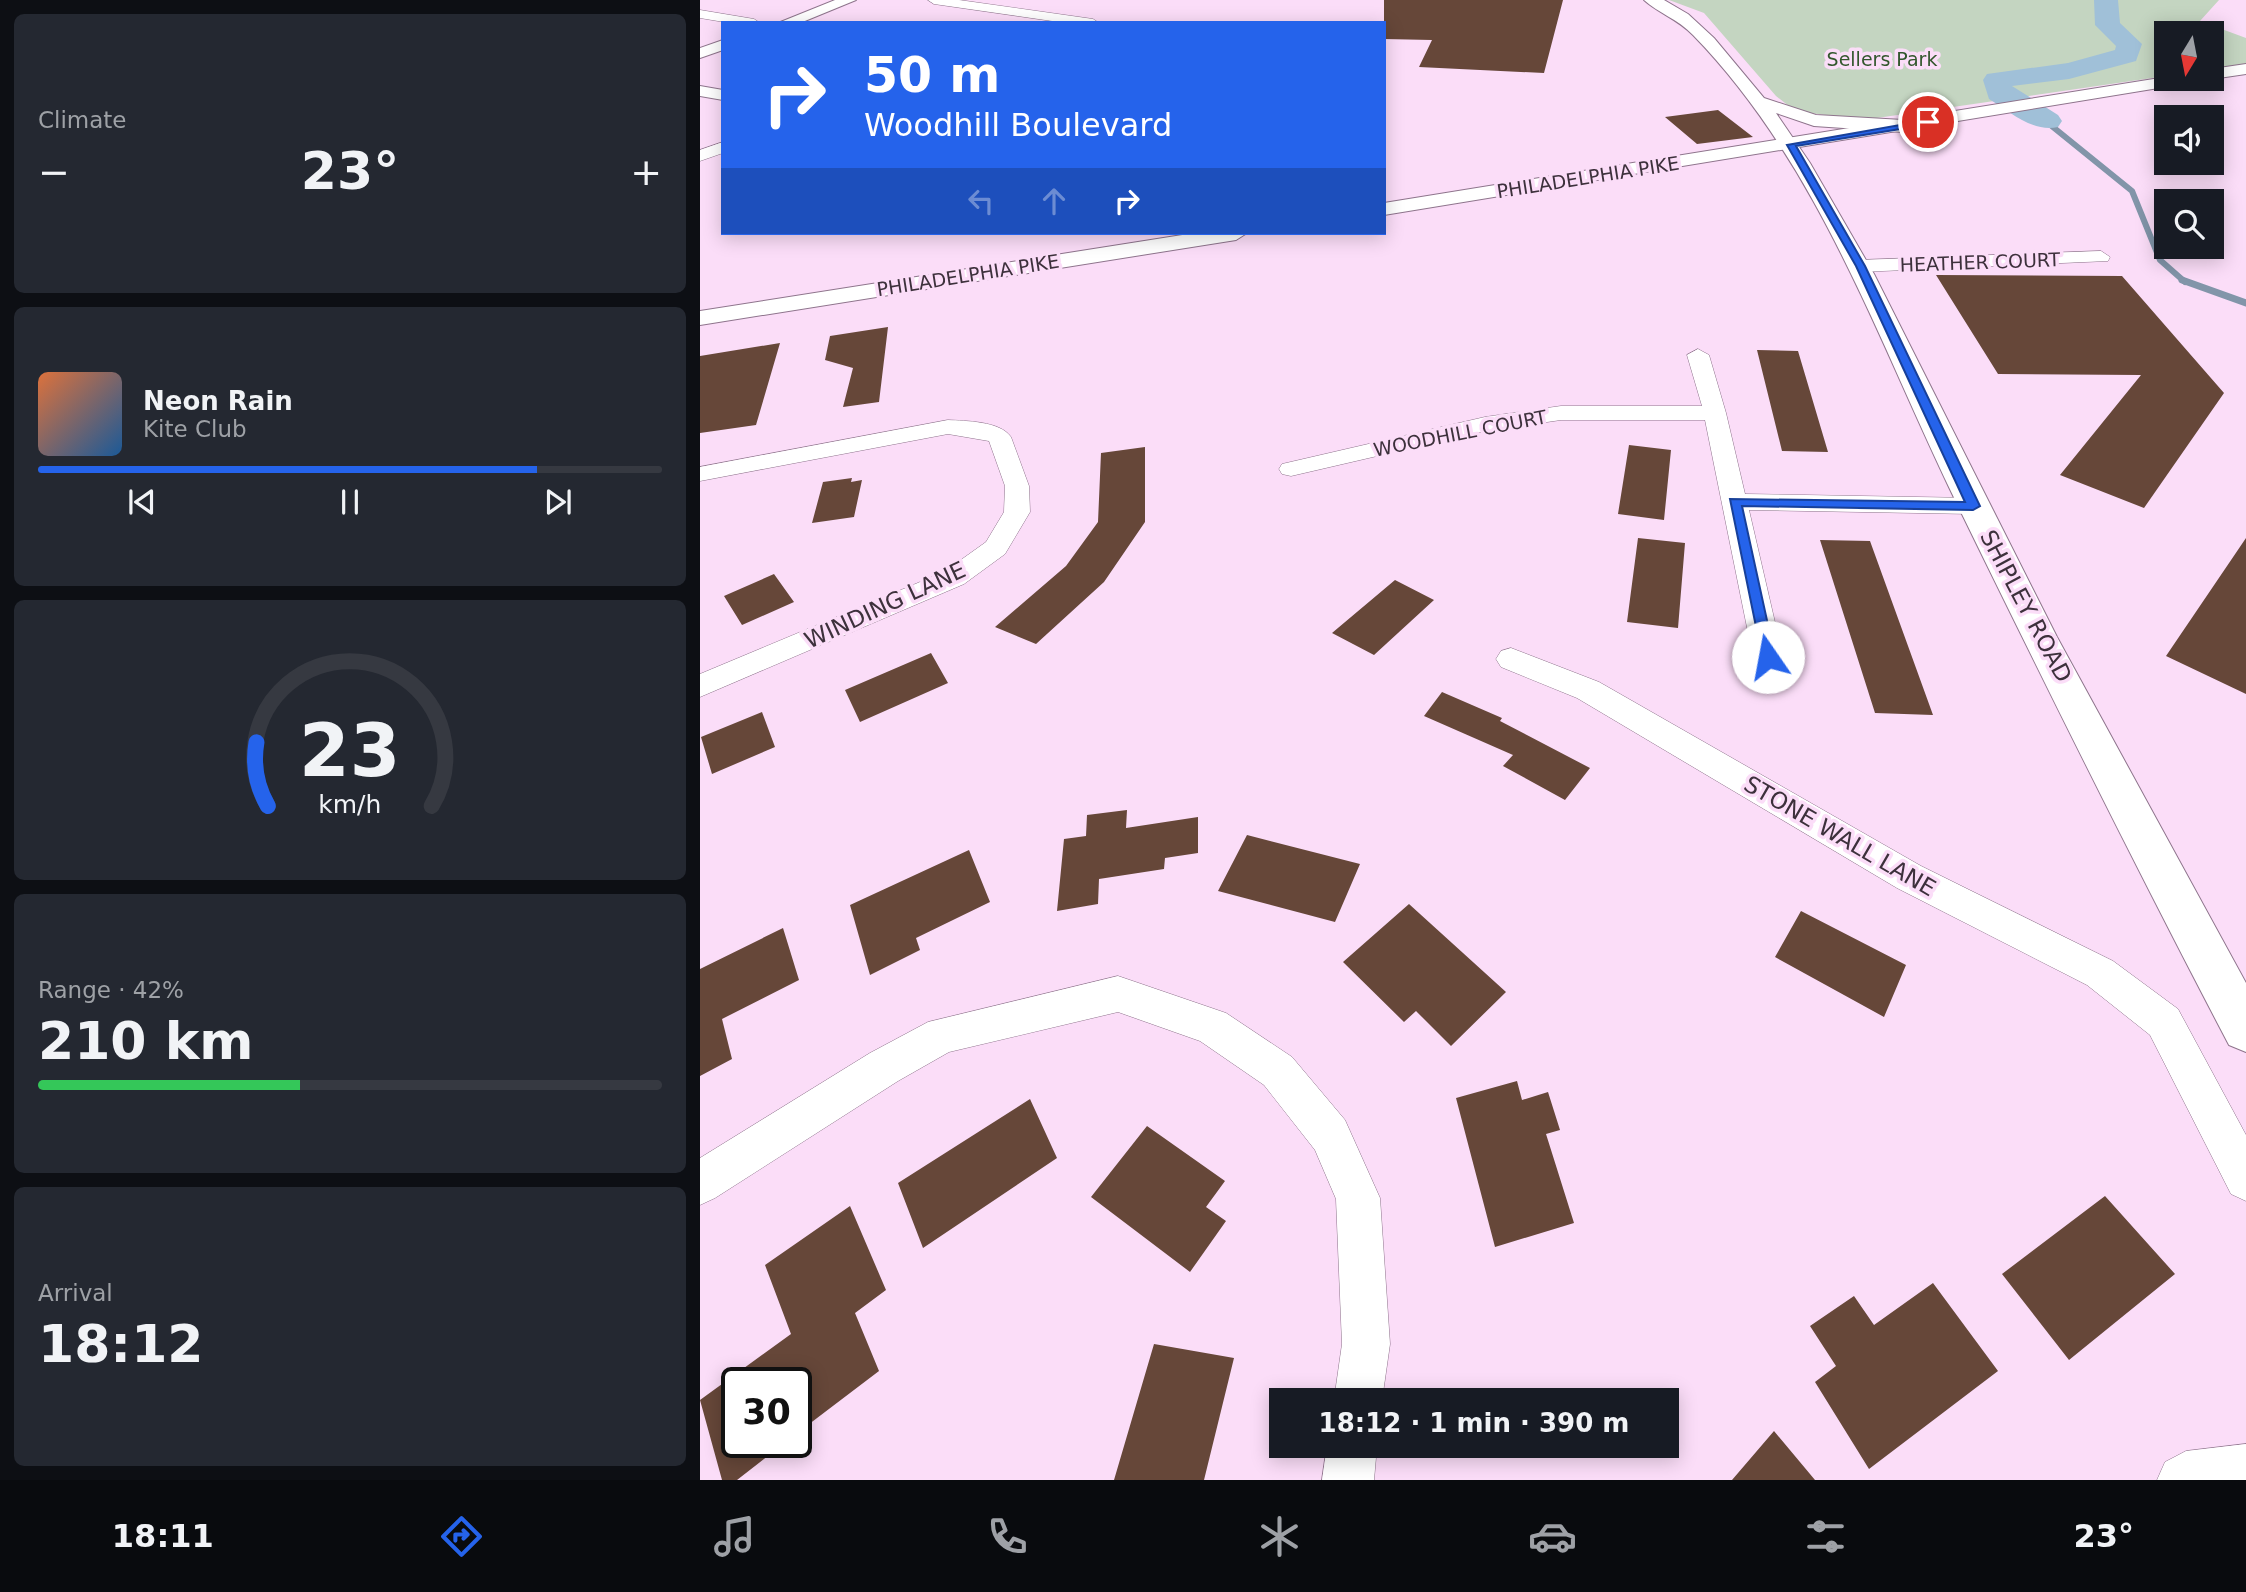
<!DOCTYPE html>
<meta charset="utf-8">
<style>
body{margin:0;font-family:"DejaVu Sans",sans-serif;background:#242831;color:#f1f3f6;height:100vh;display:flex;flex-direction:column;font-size:26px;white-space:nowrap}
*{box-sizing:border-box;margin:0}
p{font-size:23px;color:#9ea1a6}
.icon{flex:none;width:38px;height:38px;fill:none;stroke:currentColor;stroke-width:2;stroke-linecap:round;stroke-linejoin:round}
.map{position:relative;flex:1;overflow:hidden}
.side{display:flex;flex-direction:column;gap:14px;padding:14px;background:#0d0f14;width:700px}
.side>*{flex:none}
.banner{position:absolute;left:21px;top:21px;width:665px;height:214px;border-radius:0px;box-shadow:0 4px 18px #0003;background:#2563eb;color:#fff;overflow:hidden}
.needle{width:46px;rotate:190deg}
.controls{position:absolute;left:1454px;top:21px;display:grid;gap:14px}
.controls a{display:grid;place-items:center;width:70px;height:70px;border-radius:0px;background:#171b24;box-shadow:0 4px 18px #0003;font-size:35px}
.speed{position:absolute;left:21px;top:1367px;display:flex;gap:14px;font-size:35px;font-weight:700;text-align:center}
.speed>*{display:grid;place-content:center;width:91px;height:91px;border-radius:50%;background:#171b24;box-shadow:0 4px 18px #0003;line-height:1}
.speed .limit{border:4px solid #111;border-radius:10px;background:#fff;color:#111}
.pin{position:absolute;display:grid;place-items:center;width:60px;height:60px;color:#fff;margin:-30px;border:4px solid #fff;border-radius:50%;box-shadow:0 2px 7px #0007}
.me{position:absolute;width:77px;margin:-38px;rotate:348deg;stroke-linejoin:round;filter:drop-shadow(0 0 5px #0008)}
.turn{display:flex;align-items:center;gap:24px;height:147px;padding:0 28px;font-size:32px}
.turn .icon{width:91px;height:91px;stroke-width:2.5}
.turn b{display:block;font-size:49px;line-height:60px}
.lanes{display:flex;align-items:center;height:66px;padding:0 28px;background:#0003;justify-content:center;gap:35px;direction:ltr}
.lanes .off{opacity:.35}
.big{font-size:52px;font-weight:600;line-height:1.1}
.side .tile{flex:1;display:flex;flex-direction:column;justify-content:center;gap:10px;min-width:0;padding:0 24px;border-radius:10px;background:#242831}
.side .dial{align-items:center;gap:0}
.dial svg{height:182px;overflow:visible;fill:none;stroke:#363941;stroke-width:7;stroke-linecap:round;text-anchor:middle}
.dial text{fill:#f1f3f6;stroke:none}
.song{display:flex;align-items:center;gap:21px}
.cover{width:84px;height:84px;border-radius:10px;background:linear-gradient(135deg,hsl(20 70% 55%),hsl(210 70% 35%))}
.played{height:7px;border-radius:4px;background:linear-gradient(90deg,#2563eb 80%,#363941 80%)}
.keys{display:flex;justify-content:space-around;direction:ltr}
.heat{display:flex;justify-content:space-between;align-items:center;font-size:38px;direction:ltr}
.charge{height:10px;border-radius:5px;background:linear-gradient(90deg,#34c759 42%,#363941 0)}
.trip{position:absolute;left:569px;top:1388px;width:410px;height:70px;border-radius:0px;background:#171b24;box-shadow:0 4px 18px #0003;font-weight:600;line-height:70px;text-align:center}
.tab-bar{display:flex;height:112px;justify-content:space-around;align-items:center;background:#090b0e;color:#9ea1a6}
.tab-bar .icon{width:49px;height:49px}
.tab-bar .active{color:#2563eb}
.tab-bar b{font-size:32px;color:#f1f3f6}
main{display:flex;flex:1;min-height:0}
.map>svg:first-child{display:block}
.green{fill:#c4d5c1}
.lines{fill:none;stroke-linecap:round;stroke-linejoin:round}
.stream-far2{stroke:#8295a9;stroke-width:4.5}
.stream-far1{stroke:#8295a9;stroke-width:6}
.stream{stroke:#8295a9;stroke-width:7}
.river{fill:#a0c0d8;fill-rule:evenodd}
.building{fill:#664739}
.minor-casing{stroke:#8e748c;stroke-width:1}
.tertiary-casing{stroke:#8e748c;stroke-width:2}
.secondary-casing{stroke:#8e748c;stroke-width:2}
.primary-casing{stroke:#8e748c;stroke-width:2}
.minor{fill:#fff;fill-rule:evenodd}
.tertiary{fill:#fff;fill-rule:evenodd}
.secondary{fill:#fff;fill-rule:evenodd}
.primary{fill:#fff;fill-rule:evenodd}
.route{fill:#2563eb;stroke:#184099;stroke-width:2}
.labels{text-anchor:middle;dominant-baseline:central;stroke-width:7;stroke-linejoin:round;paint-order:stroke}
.far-park-label{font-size:19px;fill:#33572d;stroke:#fbddf8}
.far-street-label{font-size:19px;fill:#3d313c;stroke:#fbddf8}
.street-label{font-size:23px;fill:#3d313c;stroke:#fbddf8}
</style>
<main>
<section class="side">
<div class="tile"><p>Climate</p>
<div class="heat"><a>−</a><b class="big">23°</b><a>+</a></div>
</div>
<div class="tile">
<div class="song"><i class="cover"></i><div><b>Neon Rain</b><p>Kite Club</p></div></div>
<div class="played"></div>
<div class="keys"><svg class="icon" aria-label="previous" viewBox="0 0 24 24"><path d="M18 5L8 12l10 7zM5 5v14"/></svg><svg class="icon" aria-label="pause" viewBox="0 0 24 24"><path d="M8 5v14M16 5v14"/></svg><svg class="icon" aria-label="next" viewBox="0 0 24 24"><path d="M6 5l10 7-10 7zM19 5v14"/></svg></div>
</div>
<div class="tile dial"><svg viewBox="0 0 100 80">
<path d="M14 69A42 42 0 1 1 86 69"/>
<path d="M14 69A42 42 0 0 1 9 41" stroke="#2563eb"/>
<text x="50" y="56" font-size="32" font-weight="700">23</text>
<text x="50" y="72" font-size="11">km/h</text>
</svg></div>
<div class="tile"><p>Range · 42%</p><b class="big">210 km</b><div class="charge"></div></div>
<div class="tile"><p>Arrival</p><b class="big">18:12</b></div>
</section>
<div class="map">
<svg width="1546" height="1480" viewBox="0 0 1546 1480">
<rect width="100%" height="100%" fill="#fbddf8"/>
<path class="green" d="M969 0H1519L1500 21 1546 38V64L1512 70V33H1466V76L1163 120 1110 113 1090 107 1076 96 1004 13Z"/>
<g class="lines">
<path class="stream-far2" d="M1347 121 1350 124"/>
<path class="stream-far1" d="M1348 123 1432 191 1460 260 1485 282"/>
<path class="stream" d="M1482 280 1546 303"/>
<path class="river" d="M1394 0H1418L1420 23 1442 44 1436 61 1369 79 1312 86 1358 115 1362 121 1358 127C1333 133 1309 111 1289 99L1283 80 1287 74 1368 63 1415 50 1416 46 1395 25Z"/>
</g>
<path class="building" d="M684 0H863L844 73 719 67 732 40 684 39Z
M1018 110 1053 137 997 144 965 117Z
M1236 275 1422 276 1524 393 1444 508 1360 475 1441 375 1298 374Z
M188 327 179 402 143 407 153 368 125 360 130 336Z
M80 343 56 425 0 433V356Z
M1057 350 1098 351 1128 452 1082 451Z
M929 445 971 450 964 520 918 514Z
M445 447V522L404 582 336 644 295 627 366 566 398 522 401 453Z
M152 478 151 482 162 480 154 517 112 523 123 482Z
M938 538 985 543 978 628 927 622Z
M1546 538V694L1466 656Z
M1120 540 1170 541 1233 715 1175 713Z
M74 574 94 602 42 625 24 596Z
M695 580 734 600 674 655 632 633Z
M231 653 248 683 160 722 145 690Z
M742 692 802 718 800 721 890 768 865 800 803 766 813 755 724 716Z
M62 712 75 747 12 774 1 737Z
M427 810 426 828 498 817V853L465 858 464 869 399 879 398 904 357 911 364 839 386 836 387 815Z
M547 835 660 864 635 922 518 891Z
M269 850 290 902 216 938 220 950 170 975 150 905Z
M709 904 806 992 751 1046 716 1011 704 1022 643 962Z
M1101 911 1206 965 1184 1017 1075 957Z
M83 928 99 980 22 1019 32 1059 0 1076V969Z
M817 1081 822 1100 848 1092 860 1130 846 1134 874 1223 795 1247 756 1098Z
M330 1099 357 1158 223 1248 198 1183Z
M447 1126 525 1181 506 1207 526 1221 490 1272 391 1197Z
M1405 1196 1475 1274 1369 1360 1302 1274Z
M150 1206 186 1290 155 1313 179 1371 96 1434V1382H37V1442H86L37 1480H22L0 1400 91 1334 65 1265Z
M1233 1283 1298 1371 1169 1469 1115 1382 1136 1366 1110 1326 1154 1296 1174 1325Z
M454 1344 534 1358 504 1480H414Z
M1074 1431 1115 1480H1032Z"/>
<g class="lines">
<g class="minor-casing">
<path id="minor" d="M228 0H259L393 19 399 23H366L234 4Z
M0 10 54 19 60 23H30L0 18Z
M23 142V153L0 161V150Z
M1401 251 1410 257 1408 261 1160 272 1151 266 1160 260Z
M998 349 1009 355 1026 413 1045 494 1273 498 1282 500 1286 506 1282 512 1273 514 1049 510 1083 657 1078 664 1068 668 1058 664 1053 657 1005 420H861L785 431 591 476 582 474 579 469 582 464 785 417 861 406H1002L987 355Z
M248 420C266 421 300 421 311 437L329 486 330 512 305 554 264 584 0 697V674L244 572 286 542 304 512 305 486 289 441 248 434 0 481V467Z
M811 648 899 682 1221 866 1413 961 1478 1009 1546 1135V1201L1531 1194 1450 1035 1387 985 1197 888 877 698 801 667 796 659 801 651Z
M418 976 526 1013 592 1057 645 1120 680 1198 690 1344 682 1400H634L642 1344 636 1199 615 1150 564 1085 500 1041 418 1012 249 1052 198 1081 15 1198 0 1205V1158L170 1053 228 1022Z
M1546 1444V1480H1457L1465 1462 1486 1451Z
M627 1446H677L674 1480H622Z"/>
</g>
<g class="tertiary-casing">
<path id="tertiary" d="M0 86 23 90V100L0 96Z"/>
</g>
<g class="secondary-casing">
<path id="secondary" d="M135 0H156L100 23H78Z
M944 0H964L988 14 1014 38 1064 98 1116 115 1203 120 1212 126 1203 132 1114 126 1076 113 1110 163 1174 274 1357 637 1546 983V1052L1529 1045C1436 868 1347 688 1259 508 1180 347 1121 166 993 35 978 19 958 13 944 0Z
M23 40V50L0 58V48Z"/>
</g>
<g class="primary-casing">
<path id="primary" d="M1546 64V74L1512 79H1511L1512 69Z
M1466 77 1492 79 1483 84 684 215V203Z
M495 233H547L536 240 0 325V311Z"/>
</g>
<use href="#minor" class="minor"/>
<use href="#tertiary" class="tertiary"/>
<use href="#secondary" class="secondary"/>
<use href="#primary" class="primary"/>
</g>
<path class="route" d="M1228 120 1231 124 1096 146 1165 266 1280 506 1273 510 1042 506 1075 657 1073 661H1063L1030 499 1265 502 1156 266 1087 145Z"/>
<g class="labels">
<g class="far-park-label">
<text x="1182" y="59">Sellers Park</text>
</g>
<g class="far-street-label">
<text transform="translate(888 177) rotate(-9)">PHILADELPHIA PIKE</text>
<text transform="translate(1280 262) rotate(-2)">HEATHER COURT</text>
<text transform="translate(268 275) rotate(-9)">PHILADELPHIA PIKE</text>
<text transform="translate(760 433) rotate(-11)">WOODHILL COURT</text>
</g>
<g class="street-label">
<text transform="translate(185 605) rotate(-25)">WINDING LANE</text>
<text transform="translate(1326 606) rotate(62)">SHIPLEY ROAD</text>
<text transform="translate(1140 836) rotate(30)">STONE WALL LANE</text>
</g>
</g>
</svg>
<div class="controls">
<a><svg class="needle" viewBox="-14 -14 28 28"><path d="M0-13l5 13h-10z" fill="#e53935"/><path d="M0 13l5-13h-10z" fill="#9ea1a6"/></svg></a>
<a><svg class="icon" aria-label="sound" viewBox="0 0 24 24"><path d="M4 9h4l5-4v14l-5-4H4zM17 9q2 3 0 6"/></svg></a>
<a><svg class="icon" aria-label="search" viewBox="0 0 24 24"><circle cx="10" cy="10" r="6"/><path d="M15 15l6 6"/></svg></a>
</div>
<div class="speed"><div class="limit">30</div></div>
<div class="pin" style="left:1228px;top:122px;background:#d93025"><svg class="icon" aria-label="arrive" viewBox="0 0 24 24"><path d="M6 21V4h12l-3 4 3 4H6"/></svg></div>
<svg class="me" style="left:1068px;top:657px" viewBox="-20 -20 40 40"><circle r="19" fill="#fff"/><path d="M0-13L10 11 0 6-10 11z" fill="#2563eb"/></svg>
<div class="trip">18:12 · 1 min · 390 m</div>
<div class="banner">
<div class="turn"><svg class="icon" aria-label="right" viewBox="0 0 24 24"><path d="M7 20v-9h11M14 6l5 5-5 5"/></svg><div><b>50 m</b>Woodhill Boulevard</div></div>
<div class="lanes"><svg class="icon off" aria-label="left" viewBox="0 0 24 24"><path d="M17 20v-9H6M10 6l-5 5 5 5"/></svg><svg class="icon off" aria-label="ahead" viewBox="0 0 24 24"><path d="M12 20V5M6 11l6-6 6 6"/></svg><svg class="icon" aria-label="right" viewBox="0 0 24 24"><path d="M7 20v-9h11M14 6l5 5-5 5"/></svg></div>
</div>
</div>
</main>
<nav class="tab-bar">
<b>18:11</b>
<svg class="icon active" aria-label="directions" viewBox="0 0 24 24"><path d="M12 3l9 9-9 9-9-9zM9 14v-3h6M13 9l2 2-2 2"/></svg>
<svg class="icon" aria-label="music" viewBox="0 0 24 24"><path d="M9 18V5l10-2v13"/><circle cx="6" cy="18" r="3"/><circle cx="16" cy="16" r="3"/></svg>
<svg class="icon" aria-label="phone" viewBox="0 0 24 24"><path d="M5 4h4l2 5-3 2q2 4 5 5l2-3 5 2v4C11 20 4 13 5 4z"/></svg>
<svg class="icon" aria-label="climate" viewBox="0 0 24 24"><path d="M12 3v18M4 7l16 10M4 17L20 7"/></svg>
<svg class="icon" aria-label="car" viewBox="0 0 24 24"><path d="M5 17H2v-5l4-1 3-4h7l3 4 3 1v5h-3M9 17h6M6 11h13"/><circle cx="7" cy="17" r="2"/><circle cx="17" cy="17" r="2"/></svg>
<svg class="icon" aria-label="filters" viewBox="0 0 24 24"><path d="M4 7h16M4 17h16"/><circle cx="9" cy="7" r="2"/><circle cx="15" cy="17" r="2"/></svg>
<b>23°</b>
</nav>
